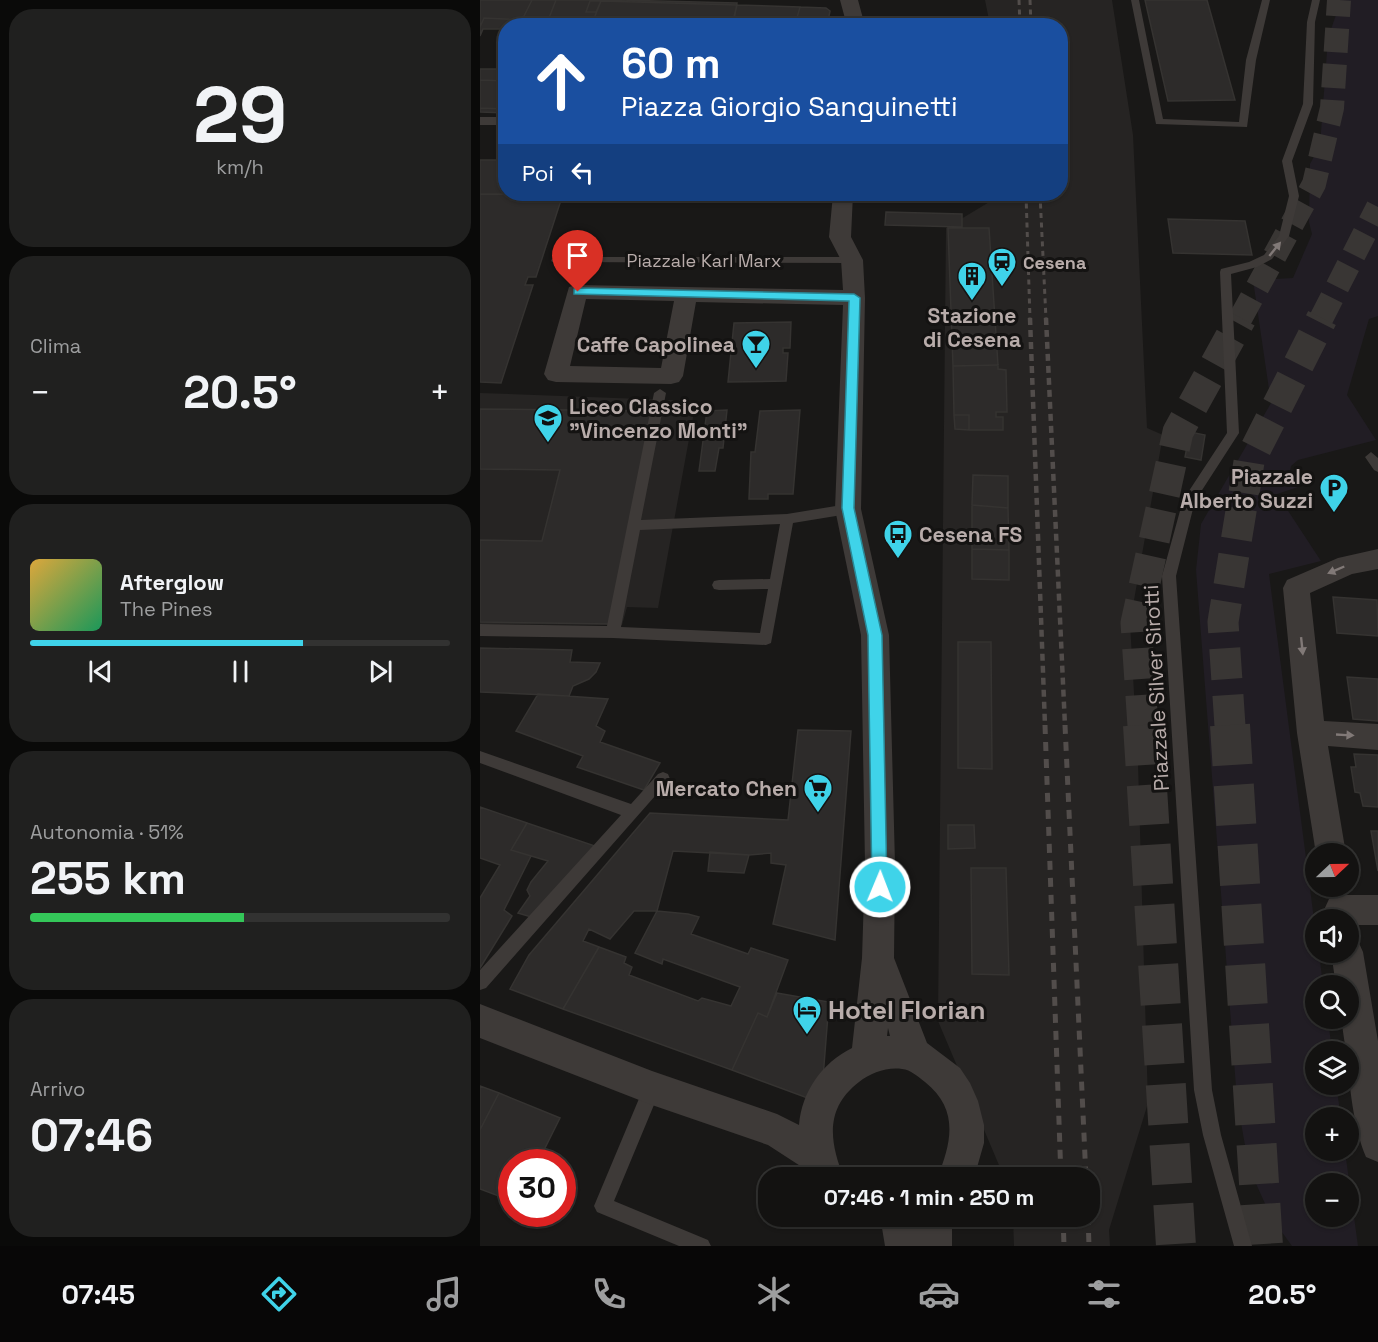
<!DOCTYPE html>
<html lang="it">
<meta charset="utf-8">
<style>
body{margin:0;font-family:"Space Grotesk",sans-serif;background:#20201f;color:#f1f3f6;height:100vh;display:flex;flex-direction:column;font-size:22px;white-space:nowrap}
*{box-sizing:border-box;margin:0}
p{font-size:20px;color:#9d9e9f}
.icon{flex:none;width:33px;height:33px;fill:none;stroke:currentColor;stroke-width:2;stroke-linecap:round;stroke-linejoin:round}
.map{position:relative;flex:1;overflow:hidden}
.panel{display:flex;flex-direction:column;gap:9px;padding:9px;background:#0a0a09;width:480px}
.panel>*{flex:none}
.top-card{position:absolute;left:18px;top:18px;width:570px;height:183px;border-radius:24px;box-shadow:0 2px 4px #0004,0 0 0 2px #323231;background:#1a4fa0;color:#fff;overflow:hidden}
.needle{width:39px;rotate:68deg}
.buttons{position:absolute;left:825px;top:843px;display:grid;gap:12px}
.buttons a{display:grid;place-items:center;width:54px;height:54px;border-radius:50%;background:#131211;box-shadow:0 2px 4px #0004,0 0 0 2px #323231;font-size:30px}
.speed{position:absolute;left:18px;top:1149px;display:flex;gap:12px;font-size:30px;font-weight:700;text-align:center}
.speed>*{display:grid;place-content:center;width:78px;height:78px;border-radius:50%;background:#131211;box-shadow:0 2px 4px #0004,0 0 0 2px #323231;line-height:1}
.speed .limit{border:9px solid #d22;background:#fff;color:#111}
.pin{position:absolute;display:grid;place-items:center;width:51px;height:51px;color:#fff;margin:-62px -26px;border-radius:50% 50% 50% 0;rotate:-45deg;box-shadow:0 0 6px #0007}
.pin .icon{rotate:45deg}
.me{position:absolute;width:66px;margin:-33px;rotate:1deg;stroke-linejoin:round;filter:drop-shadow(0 0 4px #0008)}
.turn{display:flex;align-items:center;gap:21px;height:126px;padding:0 24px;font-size:27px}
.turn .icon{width:78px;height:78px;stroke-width:2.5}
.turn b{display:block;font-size:42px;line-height:51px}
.then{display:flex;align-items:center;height:57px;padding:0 24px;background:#0003;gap:12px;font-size:22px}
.big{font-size:45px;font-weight:700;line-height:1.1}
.panel .widget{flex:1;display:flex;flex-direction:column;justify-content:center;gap:9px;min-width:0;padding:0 21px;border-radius:24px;background:#20201f}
.panel .dial{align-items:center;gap:0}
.dial b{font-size:78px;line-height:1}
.song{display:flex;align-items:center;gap:18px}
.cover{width:72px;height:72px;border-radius:9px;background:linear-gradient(135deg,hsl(40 70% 55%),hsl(150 70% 35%))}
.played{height:6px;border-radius:3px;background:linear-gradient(90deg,#3fd3e9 65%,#323231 65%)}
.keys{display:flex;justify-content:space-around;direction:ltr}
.heat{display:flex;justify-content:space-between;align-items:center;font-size:33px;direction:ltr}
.charge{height:9px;border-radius:4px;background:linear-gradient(90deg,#34c759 51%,#323231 0)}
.trip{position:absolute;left:278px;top:1167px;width:342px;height:60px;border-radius:24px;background:#131211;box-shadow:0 2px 4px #0004,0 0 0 2px #323231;font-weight:700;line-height:60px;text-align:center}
.tab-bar{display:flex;height:96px;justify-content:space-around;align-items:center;background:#080707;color:#9d9e9f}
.tab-bar .icon{width:42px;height:42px}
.tab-bar .on{color:#3fd3e9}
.tab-bar b{font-size:27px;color:#f1f3f6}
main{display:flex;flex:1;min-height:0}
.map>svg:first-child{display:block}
.built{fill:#262423}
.green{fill:#211d24;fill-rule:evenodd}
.building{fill:#2d2b2a;stroke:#353331;stroke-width:1.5}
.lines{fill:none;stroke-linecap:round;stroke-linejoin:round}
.trunk-tunnel-far2{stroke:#393634;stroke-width:24;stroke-dasharray:24 12;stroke-linecap:butt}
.trunk-tunnel-far1{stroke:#393634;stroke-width:31;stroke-dasharray:31 16;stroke-linecap:butt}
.trunk-tunnel{stroke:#393634;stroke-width:40;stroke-dasharray:40 20;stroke-linecap:butt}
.service{fill:#3e3a38;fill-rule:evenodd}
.pedestrian{fill:#3e3a38;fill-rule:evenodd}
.minor{fill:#3e3a38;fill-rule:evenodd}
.rail-far2{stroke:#524d4b;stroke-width:3;stroke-dasharray:5 4.5;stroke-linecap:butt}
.rail-far1{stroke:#524d4b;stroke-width:4.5;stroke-dasharray:7 5;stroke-linecap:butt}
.rail{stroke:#524d4b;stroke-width:5;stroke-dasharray:9 8;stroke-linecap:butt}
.oneway{fill:#817977}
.route{fill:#3fd3e9;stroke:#298997;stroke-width:1.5}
.labels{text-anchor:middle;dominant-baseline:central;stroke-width:6;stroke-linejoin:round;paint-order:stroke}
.far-street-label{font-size:18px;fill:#b8acaa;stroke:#141312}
.far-poi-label{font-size:18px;font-weight:bold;fill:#b8acaa;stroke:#141312;text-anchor:start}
.poi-label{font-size:21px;font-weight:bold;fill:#b8acaa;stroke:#141312;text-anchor:end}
.street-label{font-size:21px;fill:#b8acaa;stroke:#141312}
.near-poi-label{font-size:26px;font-weight:bold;fill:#b8acaa;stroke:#141312;text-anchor:start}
</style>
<main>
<section class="panel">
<div class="widget dial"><b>29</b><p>km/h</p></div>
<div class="widget"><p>Clima</p>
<div class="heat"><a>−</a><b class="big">20.5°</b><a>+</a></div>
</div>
<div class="widget">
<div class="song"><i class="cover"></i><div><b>Afterglow</b><p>The Pines</p></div></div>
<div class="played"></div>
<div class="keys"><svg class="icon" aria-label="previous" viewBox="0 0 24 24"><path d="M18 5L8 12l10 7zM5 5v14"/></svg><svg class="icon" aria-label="pause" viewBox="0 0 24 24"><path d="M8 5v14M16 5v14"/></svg><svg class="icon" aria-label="next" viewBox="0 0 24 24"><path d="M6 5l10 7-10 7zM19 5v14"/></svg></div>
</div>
<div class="widget"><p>Autonomia · 51%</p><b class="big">255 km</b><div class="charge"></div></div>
<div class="widget"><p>Arrivo</p><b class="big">07:46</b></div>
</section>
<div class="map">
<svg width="898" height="1246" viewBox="0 0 898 1246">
<rect width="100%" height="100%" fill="#191817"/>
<path class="built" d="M505 0H632L653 135 667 428 683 435 650 623 658 763 668 1103 629 1230 630 1246H534L533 1217 609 1216V1178L524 1177 458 1021 466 228 511 201V194H580V26L510 25Z
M0 393 216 401 178 608 147 607 142 625 0 624Z"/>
<path class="green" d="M861 0H898V316L889 319 867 395 896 440 818 460 811 466 810 471 818 487 797 494 841 561 789 574 835 927 836 952 839 953 843 985 836 986V1018L848 1019 852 1051 836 1052V1084L856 1085 861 1117 836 1118V1150L865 1151 878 1246H812L791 1217 769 1168 757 1100 716 570 721 524 791 403 773 280 813 278 832 234 829 222 830 164 840 145 848 38ZM836 1184H868V1216H836Z"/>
<path class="building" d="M0 0H52L42 20 4 18 0 27Z
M0 0H139L257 3 253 26H26V29H3L0 36Z
M52 0H76L69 18H43Z
M665 0H727L755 100 688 101Z
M110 1H121L116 12H106Z
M121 1 257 5 252 26H111Z
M257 5 320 7 315 25 252 24Z
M320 7 346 8 350 11 347 26 315 25Z
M0 69H26V109L0 108Z
M0 80 26 81V113L0 112Z
M0 160H26V194H67L66 195 0 194Z
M0 194H83L56 277H48L45 285H53L21 383 0 382Z
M406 212 482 214V227L405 225Z
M688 219 765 221 772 255 693 253Z
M468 228H509L518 365 473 366Z
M311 322 310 348H303V353H308L306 381 248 382 254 323Z
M518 365V369L526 370 527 412H516V417H523V430H489V415H474L473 366Z
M0 409 175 411 133 624 0 622V540L62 541 80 470 0 469Z
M247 410 243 448H239L235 471H219L227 411Z
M320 410 313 494H288V499H269L271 452H275L280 411Z
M474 415H489V430L475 429Z
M710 432 725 435 721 460 705 457Z
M493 475 528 476V508L492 505Z
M492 505 528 508 529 550 492 549Z
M492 549 529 550V580L492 579Z
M853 597 897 600 898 636 857 633Z
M478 642H511L512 769 478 768Z
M0 648 92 650 90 662 120 663 116 672 109 679 93 686 89 696 0 692Z
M867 677 898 679V721L873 719Z
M58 694 128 699 116 726 125 731 120 742 180 763 164 790 97 767 103 756 36 731Z
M318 730 371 731 355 940 293 924 306 865 291 863V853L269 855 193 851 177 911H154L130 939 109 929 103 941 119 947 83 1009 30 989 49 955 170 813 308 820Z
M874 754 898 755V807L883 806 880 793 875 792 871 767H876Z
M0 807 47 823 31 850 51 856 24 910 32 916 0 968V898L20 865 0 858Z
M47 823 115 846 51 917 38 913 50 896 47 890 51 882 68 861 31 850Z
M468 825H494L495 848 468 849Z
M891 831H898V871Z
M230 852 269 855 264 873 228 871Z
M491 868H526L529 975 492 974Z
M177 911 208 914 219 917 211 934 268 954 271 948 308 960 287 1017 278 1013 252 1070 83 1009 119 947 146 957 144 963 152 967 149 975 218 1001 222 998 251 1006 260 987 183 959 182 964 155 953Z
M297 993 349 1002 341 1103 252 1070 278 1013 287 1017Z
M0 1086 19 1093 0 1130Z
M19 1093 80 1118 58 1162H32V1201L0 1189V1130Z"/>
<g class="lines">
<path class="trunk-tunnel-far2" d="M760 319 834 184 852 108 859 0
M841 319 898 207"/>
<path class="trunk-tunnel-far1" d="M663 726 656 623 698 432 761 318
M750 726 743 622 769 462 842 318"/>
<path class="trunk-tunnel" d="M663 725 696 1246
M750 725 783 1246"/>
<path class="service" d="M651 0H659L683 119 759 122 766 60 782 0H790L776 60 767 127 676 124Z
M832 0H840L835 22 833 104 812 161 819 196 809 236 792 259 777 267 751 274 759 433 715 501 696 576 732 1090 741 1135 772 1246H754L723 1135 714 1090 682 576 703 500 747 433 740 272 741 269 769 262 784 255 799 236 809 196 802 161 823 104 827 22Z
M76 257H372L377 260 372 263 72 262 71 260Z
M180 389 186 393 161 520 307 514 368 504 374 509 368 514 313 523 291 643 286 645 133 638 0 636V624L127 626 174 393ZM300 524 290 579 239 580 234 581 232 585 234 589 239 590 288 589 280 633 141 627 160 530Z
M891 452 898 458V472L894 470 885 457Z
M0 751 151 804 178 774 183 772 188 774 190 779 6 988 0 990V970L141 815 0 763Z
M172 1079 178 1082 181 1088 134 1201 228 1240 231 1246H199L117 1212 114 1206 166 1082Z"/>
<path class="pedestrian" d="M0 117H26V125H0Z"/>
<path class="minor" d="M360 0H378L385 26H367Z
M353 194H373L371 237 383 260 385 298 381 509 409 635 415 864 414 958 447 1043 480 1068 490 1083 498 1101 504 1125V1143L494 1178H457C472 1142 479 1109 445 1082 437 1076 431 1070 422 1069 406 1067 391 1073 379 1082 345 1108 349 1141 364 1178H328L325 1169 288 1145 172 1105 0 1038V1004L172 1071 297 1114 319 1125C322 1091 342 1063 372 1048L382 958 385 864 381 635 355 509 363 305 216 302 203 376 199 382 191 384 76 382 68 380 64 374 89 287 97 285 363 290 361 260 349 237ZM106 299 194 301 181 368 90 366ZM408 1028 410 1036H407Z
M898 549V569L872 574 830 593 844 721 898 724V750L848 746 866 854H836L817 733 803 588 807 580 858 558Z
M860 895H898V925H868V920H848L844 910 849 899Z
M868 937 878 941 883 952 898 1041V1162L886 1157C874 1129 868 1082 868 1052H866L861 1018H868V986H856L851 952H868Z
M400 1216H472V1246H405Z"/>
<path class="rail-far2" d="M539 0 540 26
M550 0 551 26
M546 194 550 319
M560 194 566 319"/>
<path class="rail-far1" d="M550 318 565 726
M566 318 585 726"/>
<path class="rail" d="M565 725 581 1178
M585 725 606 1178
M583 1216 584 1246
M608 1216 609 1246"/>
</g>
<defs><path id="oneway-solid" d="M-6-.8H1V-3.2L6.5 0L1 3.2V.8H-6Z" transform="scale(1.5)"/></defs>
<g class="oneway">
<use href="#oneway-solid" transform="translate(795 249) rotate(-51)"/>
<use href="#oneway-solid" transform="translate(856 570) rotate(157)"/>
<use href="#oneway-solid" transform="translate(822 646) rotate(84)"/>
<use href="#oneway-solid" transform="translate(865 735) rotate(3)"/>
</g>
<path class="route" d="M98 288 374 294 380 298 374 508 402 635 407 887 405 893 400 895 394 893 392 887 388 635 362 508 369 301 94 294V289Z"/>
<defs>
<g id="station-pin" transform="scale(1.5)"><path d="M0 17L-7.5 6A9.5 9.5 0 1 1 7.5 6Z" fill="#3fd3e9" stroke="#141312"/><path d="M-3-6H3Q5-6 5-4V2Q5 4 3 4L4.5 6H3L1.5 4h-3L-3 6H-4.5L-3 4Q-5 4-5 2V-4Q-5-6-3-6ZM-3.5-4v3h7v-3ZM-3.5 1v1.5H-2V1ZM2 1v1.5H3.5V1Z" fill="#111"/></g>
<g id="building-pin" transform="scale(1.5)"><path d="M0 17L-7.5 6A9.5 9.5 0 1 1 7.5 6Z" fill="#3fd3e9" stroke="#141312"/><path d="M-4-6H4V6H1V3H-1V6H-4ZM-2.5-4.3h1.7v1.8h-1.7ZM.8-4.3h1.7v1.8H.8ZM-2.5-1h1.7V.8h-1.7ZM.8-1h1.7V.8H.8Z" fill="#111"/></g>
<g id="bar-pin" transform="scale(1.5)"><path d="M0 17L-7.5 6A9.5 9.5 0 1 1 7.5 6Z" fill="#3fd3e9" stroke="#141312"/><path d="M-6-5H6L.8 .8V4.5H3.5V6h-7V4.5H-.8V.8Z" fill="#111"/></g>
<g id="school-pin" transform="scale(1.5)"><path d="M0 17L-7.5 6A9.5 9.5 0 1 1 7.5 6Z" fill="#3fd3e9" stroke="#141312"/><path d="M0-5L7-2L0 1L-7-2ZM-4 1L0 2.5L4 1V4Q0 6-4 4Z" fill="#111"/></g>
<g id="parking-pin" transform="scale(1.5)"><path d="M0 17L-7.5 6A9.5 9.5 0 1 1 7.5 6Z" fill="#3fd3e9" stroke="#141312"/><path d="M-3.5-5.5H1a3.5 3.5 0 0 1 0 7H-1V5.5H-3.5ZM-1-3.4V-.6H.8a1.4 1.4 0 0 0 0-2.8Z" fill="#111"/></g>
<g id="bus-pin" transform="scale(1.5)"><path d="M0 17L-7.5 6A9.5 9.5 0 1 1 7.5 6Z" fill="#3fd3e9" stroke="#141312"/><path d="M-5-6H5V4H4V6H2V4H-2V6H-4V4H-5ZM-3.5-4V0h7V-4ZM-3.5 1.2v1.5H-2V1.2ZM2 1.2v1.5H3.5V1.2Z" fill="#111"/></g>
<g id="supermarket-pin" transform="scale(1.5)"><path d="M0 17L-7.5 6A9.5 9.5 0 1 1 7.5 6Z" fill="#3fd3e9" stroke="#141312"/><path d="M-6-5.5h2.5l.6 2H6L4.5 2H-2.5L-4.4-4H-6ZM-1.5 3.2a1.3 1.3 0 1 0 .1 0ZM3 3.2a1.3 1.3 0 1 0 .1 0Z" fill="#111"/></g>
<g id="hotel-pin" transform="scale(1.5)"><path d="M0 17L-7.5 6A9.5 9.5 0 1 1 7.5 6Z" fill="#3fd3e9" stroke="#141312"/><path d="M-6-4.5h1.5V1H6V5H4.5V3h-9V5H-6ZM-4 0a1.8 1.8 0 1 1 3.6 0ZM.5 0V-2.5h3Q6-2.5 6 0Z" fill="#111"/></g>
</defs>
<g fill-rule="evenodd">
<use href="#station-pin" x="522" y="262"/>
<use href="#building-pin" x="492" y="276"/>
<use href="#bar-pin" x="276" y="344"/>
<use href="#school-pin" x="68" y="418"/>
<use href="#parking-pin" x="854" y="488"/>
<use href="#bus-pin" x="418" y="534"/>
<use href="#supermarket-pin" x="338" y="788"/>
<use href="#hotel-pin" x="327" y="1010"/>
</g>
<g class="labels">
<g class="far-street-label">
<text x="224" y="260">Piazzale Karl Marx</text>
</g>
<g class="far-poi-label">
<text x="543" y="262">Cesena</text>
</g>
<g class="poi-label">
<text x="492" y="315" text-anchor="middle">Stazione<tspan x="492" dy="24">di Cesena</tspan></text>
<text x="255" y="344">Caffe Capolinea</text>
<text x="89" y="406" text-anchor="start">Liceo Classico<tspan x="89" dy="24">"Vincenzo Monti"</tspan></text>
<text x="833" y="476">Piazzale<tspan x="833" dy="24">Alberto Suzzi</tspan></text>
<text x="439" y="534" text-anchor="start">Cesena FS</text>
<text x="317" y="788">Mercato Chen</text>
</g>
<g class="street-label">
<text transform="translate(676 688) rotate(-93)">Piazzale Silver Sirotti</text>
</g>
<g class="near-poi-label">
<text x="348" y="1010">Hotel Florian</text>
</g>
</g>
</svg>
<div class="buttons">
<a><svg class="needle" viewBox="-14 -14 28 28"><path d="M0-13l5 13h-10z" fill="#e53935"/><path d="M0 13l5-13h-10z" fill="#9d9e9f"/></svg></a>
<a><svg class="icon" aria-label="sound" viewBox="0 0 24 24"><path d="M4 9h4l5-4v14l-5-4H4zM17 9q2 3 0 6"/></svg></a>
<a><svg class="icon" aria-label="search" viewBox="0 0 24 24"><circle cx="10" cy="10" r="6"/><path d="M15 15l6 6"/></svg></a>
<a><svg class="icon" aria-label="layers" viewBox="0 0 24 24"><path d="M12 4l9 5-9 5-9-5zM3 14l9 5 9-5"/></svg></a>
<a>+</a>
<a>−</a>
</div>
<div class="speed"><div class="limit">30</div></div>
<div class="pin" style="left:98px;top:292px;background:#d93025"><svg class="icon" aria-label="arrive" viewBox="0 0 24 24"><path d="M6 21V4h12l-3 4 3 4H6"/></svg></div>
<svg class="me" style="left:400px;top:887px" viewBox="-20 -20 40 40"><circle r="17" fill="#3fd3e9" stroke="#fff" stroke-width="3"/><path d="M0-11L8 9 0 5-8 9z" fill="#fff"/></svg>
<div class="trip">07:46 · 1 min · 250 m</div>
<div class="top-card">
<div class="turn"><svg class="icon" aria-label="ahead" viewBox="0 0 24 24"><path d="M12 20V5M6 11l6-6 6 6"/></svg><div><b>60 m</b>Piazza Giorgio Sanguinetti</div></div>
<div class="then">Poi<svg class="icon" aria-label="left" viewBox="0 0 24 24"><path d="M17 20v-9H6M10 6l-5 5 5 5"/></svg></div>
</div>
</div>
</main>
<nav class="tab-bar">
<b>07:45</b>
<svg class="icon on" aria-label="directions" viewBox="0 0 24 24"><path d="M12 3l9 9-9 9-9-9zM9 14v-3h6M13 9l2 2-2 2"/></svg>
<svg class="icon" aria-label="music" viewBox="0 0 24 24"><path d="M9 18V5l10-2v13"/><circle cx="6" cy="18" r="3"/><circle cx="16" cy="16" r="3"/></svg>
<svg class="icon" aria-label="phone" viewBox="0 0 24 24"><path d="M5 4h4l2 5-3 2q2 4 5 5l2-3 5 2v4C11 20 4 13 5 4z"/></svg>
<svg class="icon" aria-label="climate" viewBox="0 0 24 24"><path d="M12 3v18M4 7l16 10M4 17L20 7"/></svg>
<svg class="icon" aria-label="car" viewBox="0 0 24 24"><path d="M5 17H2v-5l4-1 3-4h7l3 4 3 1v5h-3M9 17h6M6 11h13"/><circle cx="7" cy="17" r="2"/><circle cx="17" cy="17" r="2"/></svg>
<svg class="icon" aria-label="filters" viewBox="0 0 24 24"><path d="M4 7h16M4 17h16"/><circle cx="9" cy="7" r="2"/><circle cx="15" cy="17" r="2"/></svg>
<b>20.5°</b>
</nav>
